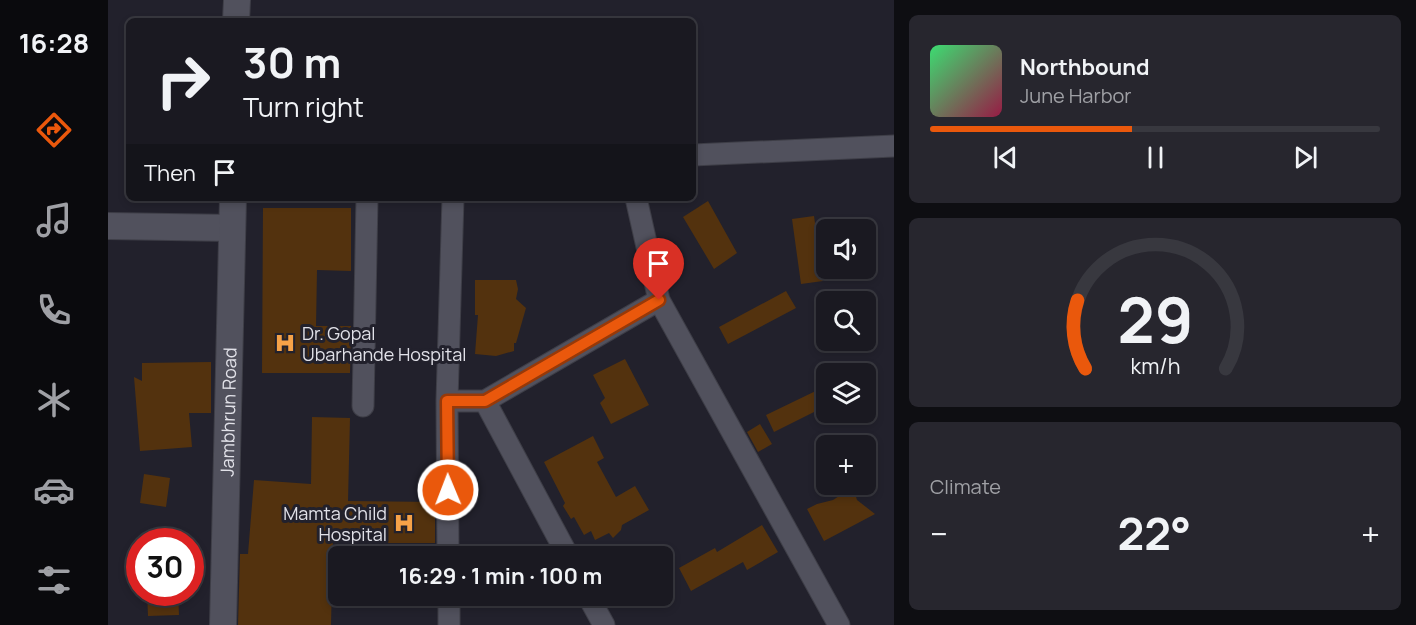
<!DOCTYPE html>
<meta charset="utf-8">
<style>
body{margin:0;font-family:Manrope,sans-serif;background:#27262e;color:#f1f3f6;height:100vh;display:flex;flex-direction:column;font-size:22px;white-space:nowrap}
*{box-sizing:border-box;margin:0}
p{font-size:20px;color:#9fa0a5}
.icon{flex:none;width:33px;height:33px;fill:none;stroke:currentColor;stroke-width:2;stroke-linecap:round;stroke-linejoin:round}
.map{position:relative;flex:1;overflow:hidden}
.sheet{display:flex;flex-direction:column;gap:15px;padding:15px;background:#0e0e12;width:522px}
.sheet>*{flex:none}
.top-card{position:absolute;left:18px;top:18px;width:570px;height:183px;border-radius:9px;box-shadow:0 3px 9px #0003,0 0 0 2px #38383f;background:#1a1921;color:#f1f3f6;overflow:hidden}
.controls{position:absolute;left:708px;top:219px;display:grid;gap:12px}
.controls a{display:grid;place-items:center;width:60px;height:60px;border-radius:9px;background:#1a1921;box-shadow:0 3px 9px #0003,0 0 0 2px #38383f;font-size:30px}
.speed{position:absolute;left:18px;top:528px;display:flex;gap:12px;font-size:30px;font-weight:700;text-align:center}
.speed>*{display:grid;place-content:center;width:78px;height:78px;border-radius:50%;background:#1a1921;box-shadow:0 3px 9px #0003,0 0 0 2px #38383f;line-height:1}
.speed .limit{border:9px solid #d22;background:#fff;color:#111}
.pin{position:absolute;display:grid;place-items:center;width:51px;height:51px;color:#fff;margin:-62px -26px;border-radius:50% 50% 50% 0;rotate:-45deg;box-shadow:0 0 6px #0007}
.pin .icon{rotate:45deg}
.me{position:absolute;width:66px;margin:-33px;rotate:359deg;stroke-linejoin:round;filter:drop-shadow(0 0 4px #0008)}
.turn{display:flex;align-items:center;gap:21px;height:126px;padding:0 18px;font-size:27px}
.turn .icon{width:78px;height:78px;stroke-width:2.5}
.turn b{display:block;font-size:42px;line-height:51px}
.then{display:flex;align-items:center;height:57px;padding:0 18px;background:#0003;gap:12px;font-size:22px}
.big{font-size:45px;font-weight:700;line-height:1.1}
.sheet .card{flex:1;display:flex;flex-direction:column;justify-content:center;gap:9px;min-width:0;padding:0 21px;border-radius:9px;background:#27262e}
.sheet .dial{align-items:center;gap:0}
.dial svg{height:156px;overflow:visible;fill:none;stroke:#38383f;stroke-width:7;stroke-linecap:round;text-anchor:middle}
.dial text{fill:#f1f3f6;stroke:none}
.song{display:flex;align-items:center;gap:18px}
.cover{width:72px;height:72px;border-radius:9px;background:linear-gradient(135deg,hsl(140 70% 55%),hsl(340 70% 35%))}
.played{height:6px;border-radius:3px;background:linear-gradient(90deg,#ea580c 45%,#38383f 45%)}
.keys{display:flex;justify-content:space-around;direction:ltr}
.heat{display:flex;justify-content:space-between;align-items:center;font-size:33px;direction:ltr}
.trip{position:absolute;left:220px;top:546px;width:345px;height:60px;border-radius:9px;background:#1a1921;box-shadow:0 3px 9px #0003,0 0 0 2px #38383f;font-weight:700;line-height:60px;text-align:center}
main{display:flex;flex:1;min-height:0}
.dock{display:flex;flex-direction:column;width:108px;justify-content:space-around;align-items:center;background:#0a0a0d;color:#9fa0a5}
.dock .icon{width:42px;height:42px}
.dock .selected{color:#ea580c}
.dock b{font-size:27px;color:#f1f3f6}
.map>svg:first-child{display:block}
.building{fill:#53320e}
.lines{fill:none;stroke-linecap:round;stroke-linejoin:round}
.minor-casing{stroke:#3e3e47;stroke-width:23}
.tertiary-casing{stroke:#3e3e47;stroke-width:28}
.minor{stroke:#51515d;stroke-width:21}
.tertiary{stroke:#51515d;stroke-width:26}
.route-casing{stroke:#983908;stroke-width:15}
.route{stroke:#ea580c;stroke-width:10}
.labels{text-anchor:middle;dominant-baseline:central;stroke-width:6;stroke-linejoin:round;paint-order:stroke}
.poi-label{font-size:18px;fill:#e1e1e8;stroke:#22212c;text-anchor:start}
.street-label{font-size:18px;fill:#e1e1e8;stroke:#22212c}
</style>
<main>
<nav class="dock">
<b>16:28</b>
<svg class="icon selected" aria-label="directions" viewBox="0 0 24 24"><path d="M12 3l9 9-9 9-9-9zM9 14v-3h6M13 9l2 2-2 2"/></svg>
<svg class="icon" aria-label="music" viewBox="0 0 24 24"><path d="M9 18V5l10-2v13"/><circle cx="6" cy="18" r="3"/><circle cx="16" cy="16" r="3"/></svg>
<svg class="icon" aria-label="phone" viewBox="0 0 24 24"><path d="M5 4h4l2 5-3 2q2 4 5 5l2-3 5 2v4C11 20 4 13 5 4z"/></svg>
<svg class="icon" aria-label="climate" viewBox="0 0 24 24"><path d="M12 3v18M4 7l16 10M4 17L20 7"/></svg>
<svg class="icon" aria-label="car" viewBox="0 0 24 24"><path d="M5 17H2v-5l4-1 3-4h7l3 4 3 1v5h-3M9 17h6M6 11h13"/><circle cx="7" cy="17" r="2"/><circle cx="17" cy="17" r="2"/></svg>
<svg class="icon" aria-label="filters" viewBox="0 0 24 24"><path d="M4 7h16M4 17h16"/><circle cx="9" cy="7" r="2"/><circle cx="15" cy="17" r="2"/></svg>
</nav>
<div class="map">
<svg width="786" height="625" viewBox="0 0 786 625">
<rect width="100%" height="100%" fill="#22212c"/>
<path class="building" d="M600 201 629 253 606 269 575 217Z
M155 208H243V271L209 270 208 326H243L242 373H154Z
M706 216 715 281 693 284 684 219Z
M367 280H408L410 289 408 299 418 308 408 343H406V351L388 356 367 354 370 315H367Z
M678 291 688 308 620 344 611 327Z
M517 359 541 405 503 424 492 403 497 398 485 375Z
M103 362V413H81L84 447 32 451 26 377 34 381V363Z
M718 386V406L666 432 658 415Z
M204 417 242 418 240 501 327 502V543H261V540L225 538 223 625H130L132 554H140L146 480 203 484Z
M652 424 664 444 650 452 639 432Z
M485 436 496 458 489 462 508 497 527 486 541 510 514 525 513 530 505 538 501 533 487 540 483 531 476 535 466 517 463 519 455 506 457 503 436 462Z
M36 474 62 478 58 507 32 503Z
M745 487 749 500 767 514 716 541 699 509 709 504 725 500Z
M654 525 670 552 639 570 635 562 583 591 571 568 607 548 609 552Z
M39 592H70L71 615 40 616Z"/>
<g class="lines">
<g class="minor-casing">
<path id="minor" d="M585 155 786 146
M528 198 551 300 731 625
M339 401H377L551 300
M377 401 460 556
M255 406 259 198
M340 556 339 401 345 198
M341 596V625
M480 596 496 625"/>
</g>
<g class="tertiary-casing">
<g id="tertiary">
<path d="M128 21 129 0"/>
<path d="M0 226 124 228"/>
<path id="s1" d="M115 625 125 198"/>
</g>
</g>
<use href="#minor" class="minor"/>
<use href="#tertiary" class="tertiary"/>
</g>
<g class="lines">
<g class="route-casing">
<path id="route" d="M340 490 339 401H377L551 300"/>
</g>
<use href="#route" class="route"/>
</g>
<defs>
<g id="hospital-bare" transform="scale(1.62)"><path d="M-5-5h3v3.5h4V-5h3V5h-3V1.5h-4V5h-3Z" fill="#f6a248" stroke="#22212c" stroke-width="2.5" paint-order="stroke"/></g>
</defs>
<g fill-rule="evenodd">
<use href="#hospital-bare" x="177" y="343"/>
<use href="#hospital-bare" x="296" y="523"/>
</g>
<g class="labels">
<g class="poi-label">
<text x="194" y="333">Dr. Gopal<tspan x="194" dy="21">Ubarhande Hospital</tspan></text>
<text x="279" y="513" text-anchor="end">Mamta Child<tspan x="279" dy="21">Hospital</tspan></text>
</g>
<g class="street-label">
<text stroke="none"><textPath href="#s1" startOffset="213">Jambhrun Road</textPath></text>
</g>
</g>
</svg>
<div class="controls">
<a><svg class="icon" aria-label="sound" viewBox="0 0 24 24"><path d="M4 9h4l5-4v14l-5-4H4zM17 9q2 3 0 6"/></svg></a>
<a><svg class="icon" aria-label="search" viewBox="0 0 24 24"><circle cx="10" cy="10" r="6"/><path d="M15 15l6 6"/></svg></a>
<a><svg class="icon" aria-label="layers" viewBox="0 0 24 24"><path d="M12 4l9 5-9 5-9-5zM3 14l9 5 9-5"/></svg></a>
<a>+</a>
</div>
<div class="speed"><div class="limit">30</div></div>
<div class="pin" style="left:551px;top:300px;background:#d93025"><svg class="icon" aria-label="arrive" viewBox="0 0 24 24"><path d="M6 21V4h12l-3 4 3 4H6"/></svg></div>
<svg class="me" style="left:340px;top:490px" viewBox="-20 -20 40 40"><circle r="17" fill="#ea580c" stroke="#fff" stroke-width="3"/><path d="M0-11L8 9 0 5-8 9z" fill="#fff"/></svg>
<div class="trip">16:29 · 1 min · 100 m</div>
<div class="top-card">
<div class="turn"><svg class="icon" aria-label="right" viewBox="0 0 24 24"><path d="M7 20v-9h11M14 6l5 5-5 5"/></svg><div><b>30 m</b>Turn right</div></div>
<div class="then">Then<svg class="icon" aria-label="arrive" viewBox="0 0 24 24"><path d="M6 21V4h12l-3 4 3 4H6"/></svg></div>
</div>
</div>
<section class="sheet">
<div class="card">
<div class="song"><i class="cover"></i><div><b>Northbound</b><p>June Harbor</p></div></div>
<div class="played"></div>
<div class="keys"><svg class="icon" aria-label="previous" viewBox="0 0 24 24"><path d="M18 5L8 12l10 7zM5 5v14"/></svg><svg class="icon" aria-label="pause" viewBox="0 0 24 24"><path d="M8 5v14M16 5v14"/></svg><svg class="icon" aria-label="next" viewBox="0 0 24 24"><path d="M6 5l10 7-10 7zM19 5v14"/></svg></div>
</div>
<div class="card dial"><svg viewBox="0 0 100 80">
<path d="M14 69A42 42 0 1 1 86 69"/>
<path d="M14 69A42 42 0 0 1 10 34" stroke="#ea580c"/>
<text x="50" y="56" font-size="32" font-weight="700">29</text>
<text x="50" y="72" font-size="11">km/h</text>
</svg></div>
<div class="card"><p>Climate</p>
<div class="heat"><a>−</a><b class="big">22°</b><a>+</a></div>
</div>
</section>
</main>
